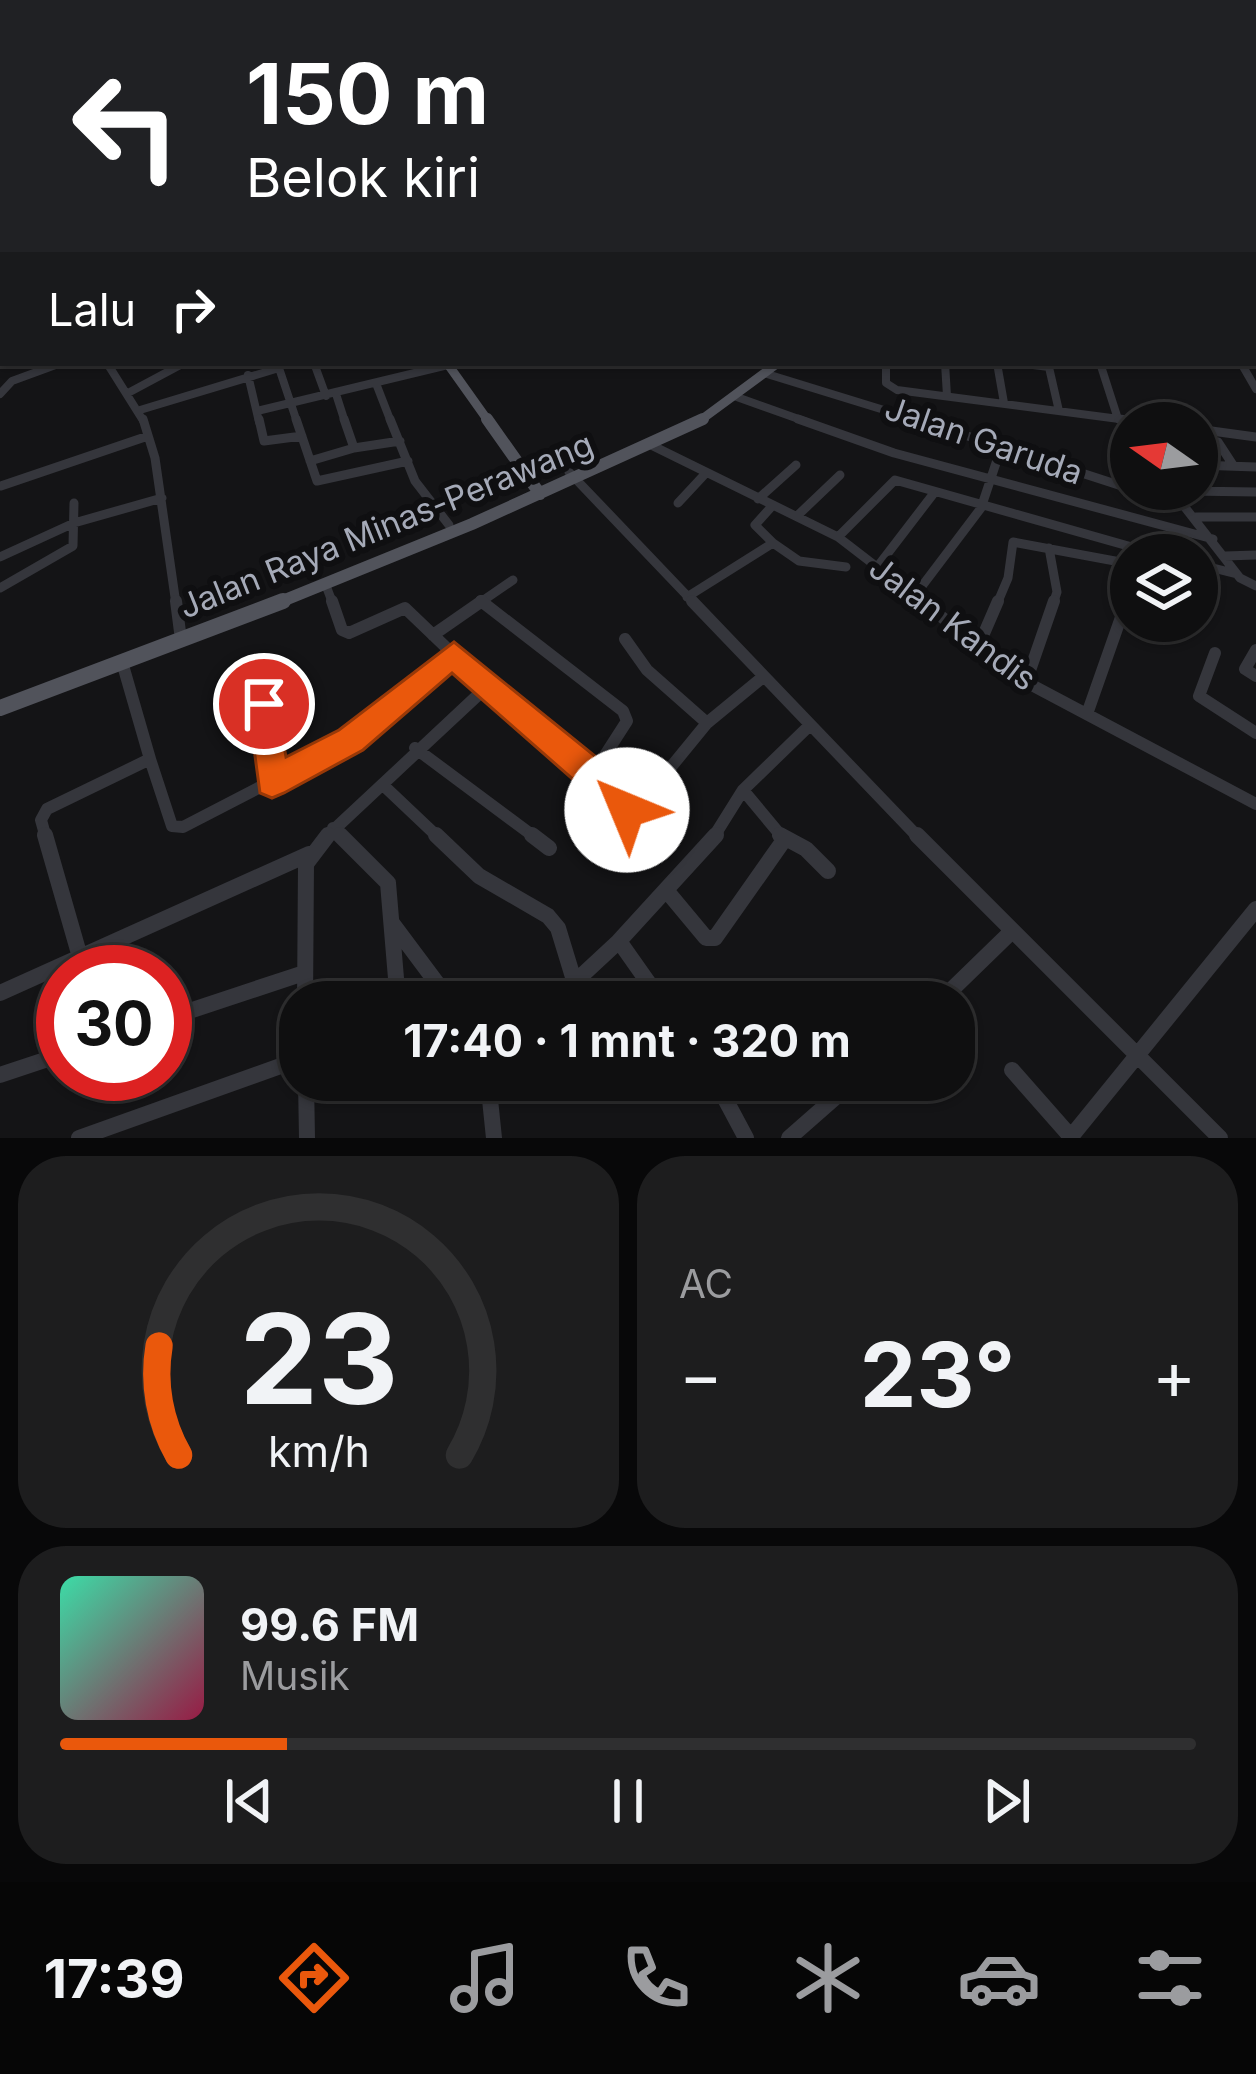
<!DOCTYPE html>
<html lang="id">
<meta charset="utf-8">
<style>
body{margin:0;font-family:Inter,sans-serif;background:#1d1d1e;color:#f1f3f6;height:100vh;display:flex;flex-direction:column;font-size:45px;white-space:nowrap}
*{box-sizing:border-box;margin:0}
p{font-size:39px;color:#9b9c9f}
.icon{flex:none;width:66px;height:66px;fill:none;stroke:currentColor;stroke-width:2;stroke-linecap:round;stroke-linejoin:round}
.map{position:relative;height:1138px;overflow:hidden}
.sheet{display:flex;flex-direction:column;gap:18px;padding:18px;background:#080809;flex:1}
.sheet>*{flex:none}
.top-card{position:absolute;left:0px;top:0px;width:1257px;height:366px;box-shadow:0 3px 9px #0004,0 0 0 3px #2f2f30;background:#202124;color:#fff;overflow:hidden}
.needle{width:78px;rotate:284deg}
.tools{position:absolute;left:1110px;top:402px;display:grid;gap:24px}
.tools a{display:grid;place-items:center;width:108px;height:108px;border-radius:50%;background:#0f0f10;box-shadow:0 3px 9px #0004,0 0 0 3px #2f2f30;font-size:60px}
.speed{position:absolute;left:36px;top:945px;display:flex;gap:24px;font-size:60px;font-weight:700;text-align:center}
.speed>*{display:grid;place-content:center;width:156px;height:156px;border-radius:50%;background:#0f0f10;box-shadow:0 3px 9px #0004,0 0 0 3px #2f2f30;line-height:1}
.speed .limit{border:18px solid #d22;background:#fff;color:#111}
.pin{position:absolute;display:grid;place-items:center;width:102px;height:102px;color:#fff;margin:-51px;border:6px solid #fff;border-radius:50%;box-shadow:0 3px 12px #0007}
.me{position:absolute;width:132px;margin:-66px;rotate:315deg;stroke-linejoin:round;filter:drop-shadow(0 0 9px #0008)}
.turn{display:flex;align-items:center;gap:42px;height:252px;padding:0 48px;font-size:54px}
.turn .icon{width:156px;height:156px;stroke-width:2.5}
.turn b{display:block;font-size:84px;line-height:102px}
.then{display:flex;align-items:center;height:114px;padding:0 48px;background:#0003;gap:24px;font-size:45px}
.big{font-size:90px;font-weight:700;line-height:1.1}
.sheet .card{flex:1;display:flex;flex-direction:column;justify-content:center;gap:18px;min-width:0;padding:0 42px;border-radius:48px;background:#1d1d1e}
.sheet .dial{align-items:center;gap:0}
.dial svg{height:312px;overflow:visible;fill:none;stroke:#2f2f30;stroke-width:7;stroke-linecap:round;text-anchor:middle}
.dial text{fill:#f1f3f6;stroke:none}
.song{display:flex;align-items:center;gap:36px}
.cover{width:144px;height:144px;border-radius:18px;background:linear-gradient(135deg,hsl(160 70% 55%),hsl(340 70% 35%))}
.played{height:12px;border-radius:6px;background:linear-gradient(90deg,#ea580c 20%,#2f2f30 20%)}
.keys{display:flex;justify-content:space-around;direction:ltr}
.heat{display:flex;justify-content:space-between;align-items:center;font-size:66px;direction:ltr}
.sheet .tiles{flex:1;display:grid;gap:18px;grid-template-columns:1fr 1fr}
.card:last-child{grid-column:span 2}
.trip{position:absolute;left:279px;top:981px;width:696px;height:120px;border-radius:48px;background:#0f0f10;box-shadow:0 3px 9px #0004,0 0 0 3px #2f2f30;font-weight:700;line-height:120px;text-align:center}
.menu{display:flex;height:192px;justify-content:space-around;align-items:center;background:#060606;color:#9b9c9f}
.menu .icon{width:84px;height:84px}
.menu .on{color:#ea580c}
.menu b{font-size:54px;color:#f1f3f6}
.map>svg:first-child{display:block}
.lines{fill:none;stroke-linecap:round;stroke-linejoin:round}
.minor-far3{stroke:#35363c;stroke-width:8}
.minor-far2{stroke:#35363c;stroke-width:9}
.minor-far1{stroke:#35363c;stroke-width:12}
.minor{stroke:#35363c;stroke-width:16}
.major-far2{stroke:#51535b;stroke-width:9}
.major-far1{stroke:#51535b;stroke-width:12}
.major{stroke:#51535b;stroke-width:16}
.route{fill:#ea580c;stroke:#983908;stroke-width:3}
.labels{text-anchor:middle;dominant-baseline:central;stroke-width:12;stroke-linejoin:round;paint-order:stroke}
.street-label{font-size:33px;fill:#a5aab8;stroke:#0f0f11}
</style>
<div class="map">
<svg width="1256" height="1138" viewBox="0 0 1256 1138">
<rect width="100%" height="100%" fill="#141416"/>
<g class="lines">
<path class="minor-far3" d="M107 363 144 422
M314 363 326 396
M886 363V383L897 390 1142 422
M945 363 947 396
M997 363 1004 403
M1017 363 1049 367
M1048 363 1059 411
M1100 363 1118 419
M1241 363 1256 389
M767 374 923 422
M248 375 259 422
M377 386 391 422
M128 393 184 363
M0 394 12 381 61 363
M336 394 345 422
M734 396 807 422
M140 410 279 368 297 422
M257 411 448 365"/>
<path class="minor-far2" d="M143 419 155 458 176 604
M259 419 264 441 302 436
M296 419 317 481 408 461
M344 419 354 448 400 441
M390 419 415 481 449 525
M798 419 894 453 1213 539
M915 419 1131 489
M1119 419 1151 423
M1197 429 1256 437
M1218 442 1233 465
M649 444 838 537 925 604
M310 461 354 448
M1197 465 1256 467
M569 472 695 604
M1197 474 1208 491
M1 486 148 436
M1133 489 1180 501 1240 578 1256 586
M1171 498 1189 491 1256 492
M758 499 796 465
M678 503 705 474
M797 516 840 475
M1196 517H1256
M838 537 895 480 1160 555
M773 543 799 561 846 567
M1049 548 1057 592 1053 604
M1225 556 1256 555
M0 557 74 523 162 498
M1197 564 1237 574
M878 566 934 493
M325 583 333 604
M0 588 73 546 74 503
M916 594 981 508 1000 451
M687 597 773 543 755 525 773 505
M480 600 485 604
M478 604 513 580
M997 604 1008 578 1013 542 1131 564
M1126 604 1131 603"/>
<path class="minor-far1" d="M176 601 180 632
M481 601 623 711 627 721 591 777
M692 601 919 838
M921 601 1026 682 1256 804
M433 635 482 601
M979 645 998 601
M1256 650 1245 669 1256 676
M1215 653 1199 696 1256 733
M260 664 272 782
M1026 682 1054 601
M480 684 589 772 598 792 635 811 707 723 647 670 625 639
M1087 714 1126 603H1131
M707 723 763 677
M415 748 536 838
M150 759 172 826 183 827 351 740 453 654 405 608 349 633 342 630 332 601
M383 785 439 838
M743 790 783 838
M333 828 343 838
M46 838 41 820 47 809 150 759 122 662
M325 838 478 695 480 684 453 654
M713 838 743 790 809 726"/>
<path class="minor" d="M45 835 80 957
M340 835 388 883 398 1002
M436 835 479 876 548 916 558 928 576 987
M532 835 549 848
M780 835 806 849 828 871
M917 835 1220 1138
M666 890 706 938H715L784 840
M392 923 451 1002
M0 993 309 854
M305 1002 306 864 328 835
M583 1002 577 980 619 941
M662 1002 619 941 716 835
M939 1002 1010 933
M165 1019 304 973
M1012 1070 1071 1137
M0 1075 63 1054
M306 1080 307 1138
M488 1080 494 1138
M715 1080 746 1138
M79 1138 300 1059
M789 1138 855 1080
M1070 1138 1256 909"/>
<path class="major-far2" d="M447 363 489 422
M698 422 778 363"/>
<path class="major-far1" d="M487 419 540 494
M275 604 472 524 703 419"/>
<path class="major" d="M0 708 283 601"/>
</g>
<linearGradient id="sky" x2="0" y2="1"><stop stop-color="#0b0b0c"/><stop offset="0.51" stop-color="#343a47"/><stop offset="1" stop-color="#343a47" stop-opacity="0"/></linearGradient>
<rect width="1256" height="328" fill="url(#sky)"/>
<path class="route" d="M454 642 601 761C612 784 636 789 645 810L640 822 627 827 586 803 576 782 452 673 363 750 284 793 272 798 260 793 248 704 253 694H275L286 757 339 730Z"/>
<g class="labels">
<g class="street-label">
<text transform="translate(984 440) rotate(19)">Jalan Garuda</text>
<text transform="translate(386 525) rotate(-22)">Jalan Raya Minas-Perawang</text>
<text transform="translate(953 623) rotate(37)">Jalan Kandis</text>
</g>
</g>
</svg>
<div class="tools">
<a><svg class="needle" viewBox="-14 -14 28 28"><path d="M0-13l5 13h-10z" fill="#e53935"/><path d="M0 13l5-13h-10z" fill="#9b9c9f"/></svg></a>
<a><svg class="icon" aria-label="layers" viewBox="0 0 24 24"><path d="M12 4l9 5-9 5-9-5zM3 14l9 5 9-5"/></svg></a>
</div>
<div class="speed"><div class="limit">30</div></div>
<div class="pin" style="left:264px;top:704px;background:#d93025"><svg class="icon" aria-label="arrive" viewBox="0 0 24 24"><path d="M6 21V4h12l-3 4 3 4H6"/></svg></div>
<svg class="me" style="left:627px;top:810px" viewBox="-20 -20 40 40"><circle r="19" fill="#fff"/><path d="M0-13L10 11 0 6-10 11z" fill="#ea580c"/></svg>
<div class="trip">17:40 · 1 mnt · 320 m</div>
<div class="top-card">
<div class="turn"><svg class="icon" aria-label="left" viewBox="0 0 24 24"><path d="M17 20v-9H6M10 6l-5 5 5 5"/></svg><div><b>150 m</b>Belok kiri</div></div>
<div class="then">Lalu<svg class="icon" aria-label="right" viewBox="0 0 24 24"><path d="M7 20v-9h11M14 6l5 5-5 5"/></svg></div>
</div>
</div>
<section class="sheet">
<div class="tiles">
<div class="card dial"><svg viewBox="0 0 100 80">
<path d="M14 69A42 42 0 1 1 86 69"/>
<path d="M14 69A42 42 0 0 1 9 41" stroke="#ea580c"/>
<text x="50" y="56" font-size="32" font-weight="700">23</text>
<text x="50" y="72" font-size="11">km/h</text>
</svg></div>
<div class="card"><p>AC</p>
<div class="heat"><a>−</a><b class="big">23°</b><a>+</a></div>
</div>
<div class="card">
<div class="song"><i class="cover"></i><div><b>99.6 FM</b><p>Musik</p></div></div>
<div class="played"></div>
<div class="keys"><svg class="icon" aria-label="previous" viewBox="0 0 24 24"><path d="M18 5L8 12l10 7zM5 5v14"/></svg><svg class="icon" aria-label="pause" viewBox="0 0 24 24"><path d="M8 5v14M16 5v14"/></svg><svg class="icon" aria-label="next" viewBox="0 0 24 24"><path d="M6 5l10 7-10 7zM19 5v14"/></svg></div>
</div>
</div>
</section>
<nav class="menu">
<b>17:39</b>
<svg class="icon on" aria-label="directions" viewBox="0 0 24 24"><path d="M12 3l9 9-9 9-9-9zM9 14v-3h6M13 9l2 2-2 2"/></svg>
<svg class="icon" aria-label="music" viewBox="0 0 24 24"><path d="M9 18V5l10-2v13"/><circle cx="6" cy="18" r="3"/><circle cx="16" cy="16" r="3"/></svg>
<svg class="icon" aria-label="phone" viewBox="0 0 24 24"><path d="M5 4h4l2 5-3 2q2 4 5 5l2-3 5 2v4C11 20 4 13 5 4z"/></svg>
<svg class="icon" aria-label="climate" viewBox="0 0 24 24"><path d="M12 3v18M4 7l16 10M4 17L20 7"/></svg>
<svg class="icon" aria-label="car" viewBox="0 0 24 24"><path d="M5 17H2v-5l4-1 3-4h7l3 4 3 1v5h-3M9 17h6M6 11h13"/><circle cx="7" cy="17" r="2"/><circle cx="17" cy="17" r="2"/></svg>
<svg class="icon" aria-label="filters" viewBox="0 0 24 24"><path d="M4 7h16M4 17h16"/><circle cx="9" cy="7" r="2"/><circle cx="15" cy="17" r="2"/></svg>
</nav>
